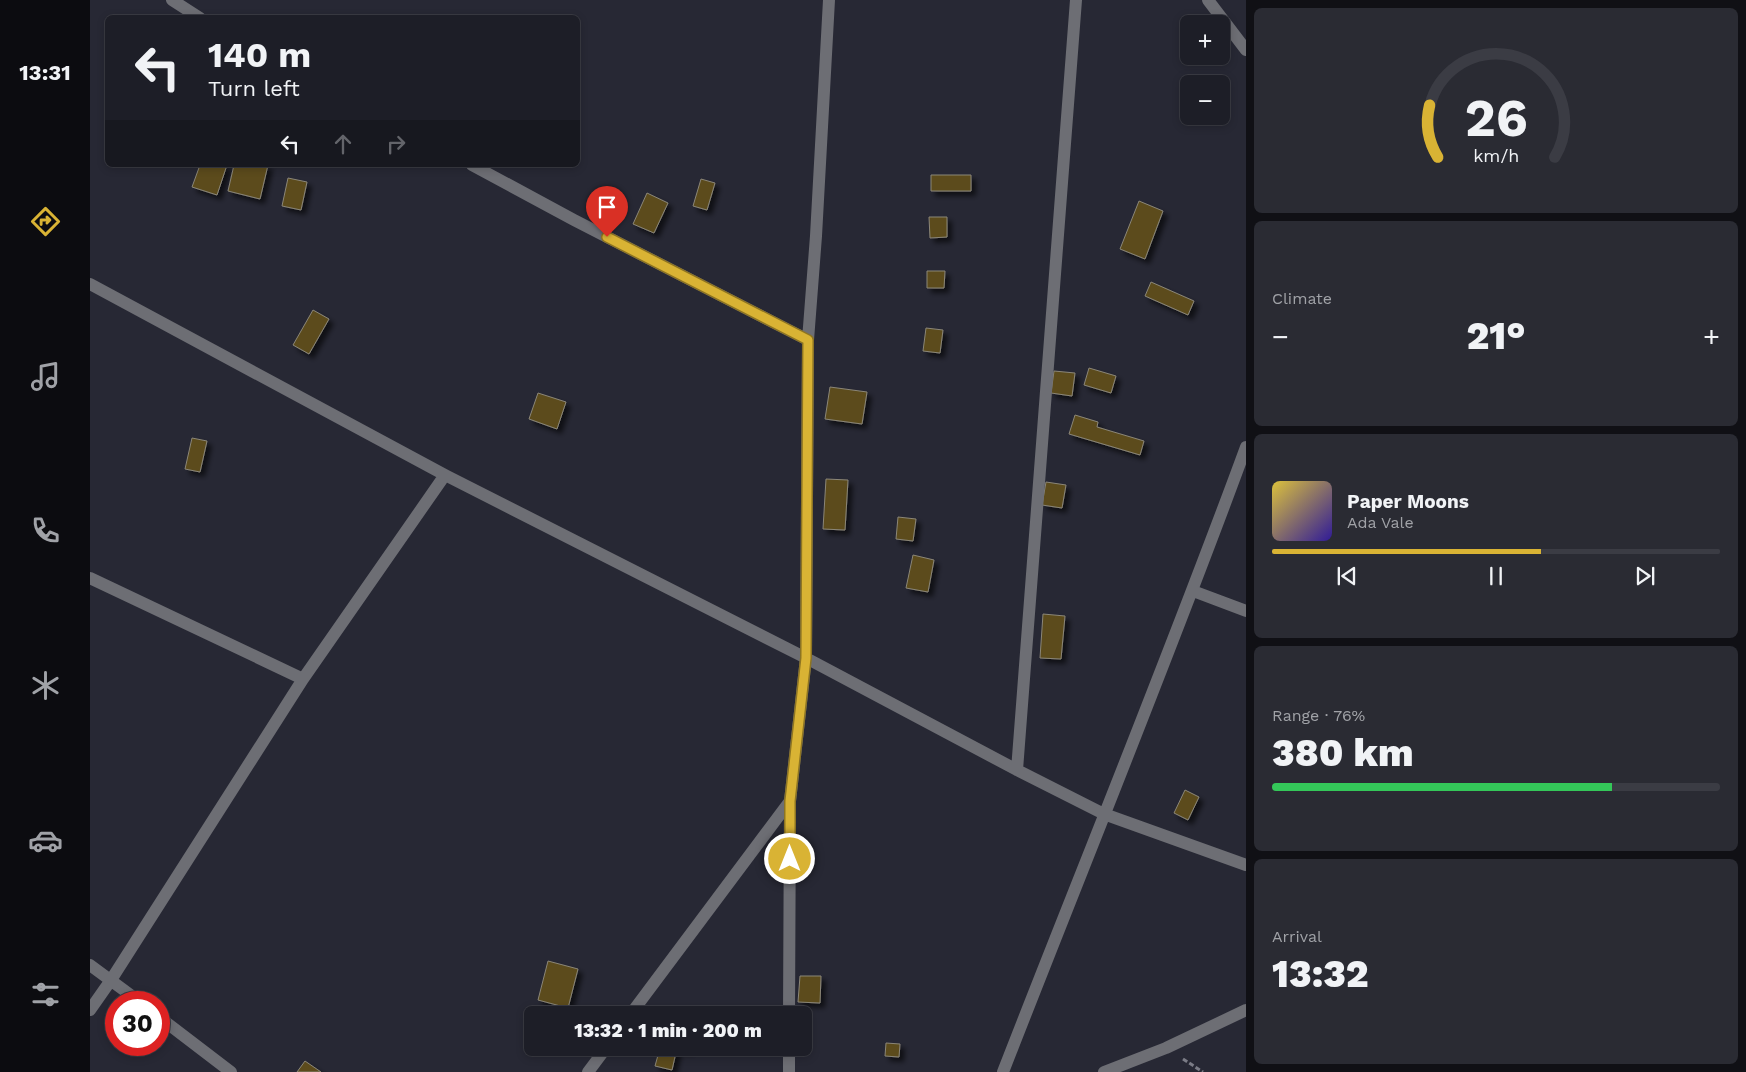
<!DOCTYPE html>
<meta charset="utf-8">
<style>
body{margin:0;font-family:"Work Sans",sans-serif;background:#2a2b33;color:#f1f3f6;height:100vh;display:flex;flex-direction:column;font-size:19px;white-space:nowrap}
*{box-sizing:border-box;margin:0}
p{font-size:16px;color:#a0a2a7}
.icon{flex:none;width:28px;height:28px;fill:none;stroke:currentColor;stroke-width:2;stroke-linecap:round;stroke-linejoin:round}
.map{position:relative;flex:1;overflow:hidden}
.panel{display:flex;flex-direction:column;gap:8px;padding:8px;background:#101015;width:500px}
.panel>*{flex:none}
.top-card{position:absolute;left:15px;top:15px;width:475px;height:152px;border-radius:8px;box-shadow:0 2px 8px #0003,0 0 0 1px #3b3c44;background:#1d1e27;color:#f1f3f6;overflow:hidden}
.buttons{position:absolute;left:1090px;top:15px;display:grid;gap:10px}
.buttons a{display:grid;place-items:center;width:50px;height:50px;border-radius:8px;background:#1d1e27;box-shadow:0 2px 8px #0003,0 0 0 1px #3b3c44;font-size:25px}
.speed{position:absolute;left:15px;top:991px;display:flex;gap:10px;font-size:25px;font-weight:700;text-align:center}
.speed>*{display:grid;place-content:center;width:65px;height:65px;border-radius:50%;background:#1d1e27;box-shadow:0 2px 8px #0003,0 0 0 1px #3b3c44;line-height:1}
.speed .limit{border:8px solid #d22;background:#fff;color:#111}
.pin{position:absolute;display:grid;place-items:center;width:42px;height:42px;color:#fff;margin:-51px -21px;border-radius:50% 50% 50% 0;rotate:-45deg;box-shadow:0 0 5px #0007}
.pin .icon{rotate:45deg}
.me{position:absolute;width:55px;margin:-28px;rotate:0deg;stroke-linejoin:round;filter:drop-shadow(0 0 4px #0008)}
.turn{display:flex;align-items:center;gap:18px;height:105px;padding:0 20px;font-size:22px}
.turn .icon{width:65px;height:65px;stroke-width:2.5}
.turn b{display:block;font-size:35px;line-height:42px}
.lanes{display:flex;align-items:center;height:48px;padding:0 20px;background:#0003;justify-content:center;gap:25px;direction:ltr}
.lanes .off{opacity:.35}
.big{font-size:38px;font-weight:800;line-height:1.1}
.panel .widget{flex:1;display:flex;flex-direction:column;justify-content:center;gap:8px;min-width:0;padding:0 18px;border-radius:8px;background:#2a2b33}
.panel .dial{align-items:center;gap:0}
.dial svg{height:130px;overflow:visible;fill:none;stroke:#3b3c44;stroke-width:7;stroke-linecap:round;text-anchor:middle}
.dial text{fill:#f1f3f6;stroke:none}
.song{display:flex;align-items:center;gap:15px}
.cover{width:60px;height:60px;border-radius:8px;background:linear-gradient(135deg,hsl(50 70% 55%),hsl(250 70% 35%))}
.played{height:5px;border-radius:2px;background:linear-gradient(90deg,#d9b334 60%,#3b3c44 60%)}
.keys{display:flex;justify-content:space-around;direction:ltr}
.heat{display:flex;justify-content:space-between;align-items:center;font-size:28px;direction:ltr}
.charge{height:8px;border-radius:4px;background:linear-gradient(90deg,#34c759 76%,#3b3c44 0)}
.trip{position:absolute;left:434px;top:1006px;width:288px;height:50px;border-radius:8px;background:#1d1e27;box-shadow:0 2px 8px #0003,0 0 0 1px #3b3c44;font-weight:800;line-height:50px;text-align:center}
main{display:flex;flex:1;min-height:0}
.menu{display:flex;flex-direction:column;width:90px;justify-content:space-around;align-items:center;background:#0c0c10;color:#a0a2a7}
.menu .icon{width:35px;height:35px}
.menu .selected{color:#d9b334}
.menu b{font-size:22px;color:#f1f3f6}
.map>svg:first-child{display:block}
.building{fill:#5b4c1c;stroke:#8b8678;filter:url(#shadow)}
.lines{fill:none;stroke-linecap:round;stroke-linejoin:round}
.path{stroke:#7b7c86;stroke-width:3;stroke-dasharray:5 2.5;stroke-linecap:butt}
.minor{stroke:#6d6e74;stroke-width:12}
.route-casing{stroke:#8d7422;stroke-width:12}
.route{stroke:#d9b334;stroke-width:9}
</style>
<main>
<nav class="menu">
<b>13:31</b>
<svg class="icon selected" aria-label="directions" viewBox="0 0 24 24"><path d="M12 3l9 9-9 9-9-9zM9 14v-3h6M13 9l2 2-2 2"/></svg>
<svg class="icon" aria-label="music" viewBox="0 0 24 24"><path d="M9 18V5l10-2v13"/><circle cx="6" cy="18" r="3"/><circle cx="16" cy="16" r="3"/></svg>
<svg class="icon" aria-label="phone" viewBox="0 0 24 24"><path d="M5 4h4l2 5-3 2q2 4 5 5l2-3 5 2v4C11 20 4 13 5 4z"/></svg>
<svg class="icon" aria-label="climate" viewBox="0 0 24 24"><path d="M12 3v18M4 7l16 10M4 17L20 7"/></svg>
<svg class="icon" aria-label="car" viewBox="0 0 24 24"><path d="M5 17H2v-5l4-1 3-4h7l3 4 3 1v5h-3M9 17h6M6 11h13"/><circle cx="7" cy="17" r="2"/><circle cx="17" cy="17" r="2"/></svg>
<svg class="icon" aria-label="filters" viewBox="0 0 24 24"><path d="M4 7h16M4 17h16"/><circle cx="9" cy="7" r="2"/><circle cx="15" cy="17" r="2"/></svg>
</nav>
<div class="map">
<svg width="1156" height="1072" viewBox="0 0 1156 1072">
<defs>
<filter id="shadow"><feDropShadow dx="4.5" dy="4.5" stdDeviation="2.5" flood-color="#0009"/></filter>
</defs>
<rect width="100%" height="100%" fill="#272834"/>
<path class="building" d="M110 165H137L127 195 102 187Z
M144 165H178L170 199 138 191Z
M841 175H881V191H841Z
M198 178 217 182 211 210 192 206Z
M611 179 625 183 617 210 603 206Z
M557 193 578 203 564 233 543 224Z
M1049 201 1073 211 1055 259 1030 249Z
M839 217H857V237L840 238Z
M837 271H855L854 288H837Z
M1061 282 1104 301 1098 315 1055 296Z
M223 310 239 319 219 354 203 345Z
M836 328 853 330 850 353 833 351Z
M999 368 1026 376 1021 393 994 385Z
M964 371 985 373 982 396 961 393Z
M740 387 777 392 772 424 735 419Z
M448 393 476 402 467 429 439 419Z
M985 415 1008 422 1007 427 1054 441 1050 455 979 434Z
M102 438 117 441 110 472 95 469Z
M736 479 758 480 755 530 733 529Z
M956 482 976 485 972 508 952 505Z
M808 517 826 519 823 541 806 539Z
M823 555 844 560 838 592 816 588Z
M953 614 975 616 971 659 950 658Z
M1095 790 1109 797 1098 820 1084 813Z
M458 961 488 969 478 1008 448 1000Z
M710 976H731L730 1003 708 1002Z
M796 1043 810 1044 809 1057 795 1056Z
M570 1048H599L598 1050 587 1048 582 1070 565 1066Z
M215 1061 231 1072H207Z"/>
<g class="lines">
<path class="path" d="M1093 1059 1113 1072"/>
<path class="minor" d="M82 0 110 18
M1118 0 1156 50
M382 165 484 220 718 340
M0 284 355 475 716 658 927 770 1014 814 1156 865
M0 578 213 679
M1103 591 1156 611
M927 770 986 0
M0 965 50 1002
M0 1010 21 980 213 679 355 475
M540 1015 700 801
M699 1015 700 801 716 658 718 340 726 236 739 0
M69 1017 141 1072
M498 1072 516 1048
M699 1072V1048
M913 1072C994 864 1079 657 1156 447
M1014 1072 1076 1048 1156 1010"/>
</g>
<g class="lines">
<g class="route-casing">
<path id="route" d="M517 237 718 340 716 658 700 801V859"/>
</g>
<use href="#route" class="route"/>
</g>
</svg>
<div class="buttons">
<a>+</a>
<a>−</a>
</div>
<div class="speed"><div class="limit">30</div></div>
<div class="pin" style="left:517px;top:237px;background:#d93025"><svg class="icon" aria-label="arrive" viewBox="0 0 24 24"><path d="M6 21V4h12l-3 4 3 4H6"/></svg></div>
<svg class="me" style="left:700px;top:859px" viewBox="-20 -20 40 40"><circle r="17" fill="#d9b334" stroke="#fff" stroke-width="3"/><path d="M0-11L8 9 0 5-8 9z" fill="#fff"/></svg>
<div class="trip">13:32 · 1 min · 200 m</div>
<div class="top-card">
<div class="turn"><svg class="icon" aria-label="left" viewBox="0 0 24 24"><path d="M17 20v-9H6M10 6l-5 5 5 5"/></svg><div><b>140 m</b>Turn left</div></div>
<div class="lanes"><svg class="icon" aria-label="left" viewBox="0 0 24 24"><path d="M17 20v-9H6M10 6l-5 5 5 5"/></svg><svg class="icon off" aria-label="ahead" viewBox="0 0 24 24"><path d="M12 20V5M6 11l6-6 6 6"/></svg><svg class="icon off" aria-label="right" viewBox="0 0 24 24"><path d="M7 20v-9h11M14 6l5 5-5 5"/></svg></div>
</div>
</div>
<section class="panel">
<div class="widget dial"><svg viewBox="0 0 100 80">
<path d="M14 69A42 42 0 1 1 86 69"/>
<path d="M14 69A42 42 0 0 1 9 37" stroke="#d9b334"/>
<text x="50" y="56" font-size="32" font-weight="700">26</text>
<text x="50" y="72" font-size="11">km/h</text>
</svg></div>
<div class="widget"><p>Climate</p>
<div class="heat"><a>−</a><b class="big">21°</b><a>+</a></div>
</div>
<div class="widget">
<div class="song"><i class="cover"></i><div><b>Paper Moons</b><p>Ada Vale</p></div></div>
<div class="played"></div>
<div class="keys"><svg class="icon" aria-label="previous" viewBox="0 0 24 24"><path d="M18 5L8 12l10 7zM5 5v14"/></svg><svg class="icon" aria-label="pause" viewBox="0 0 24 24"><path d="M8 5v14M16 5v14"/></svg><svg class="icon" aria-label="next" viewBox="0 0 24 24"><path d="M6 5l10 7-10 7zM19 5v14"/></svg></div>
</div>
<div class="widget"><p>Range · 76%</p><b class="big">380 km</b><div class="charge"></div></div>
<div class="widget"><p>Arrival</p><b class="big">13:32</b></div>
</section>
</main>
